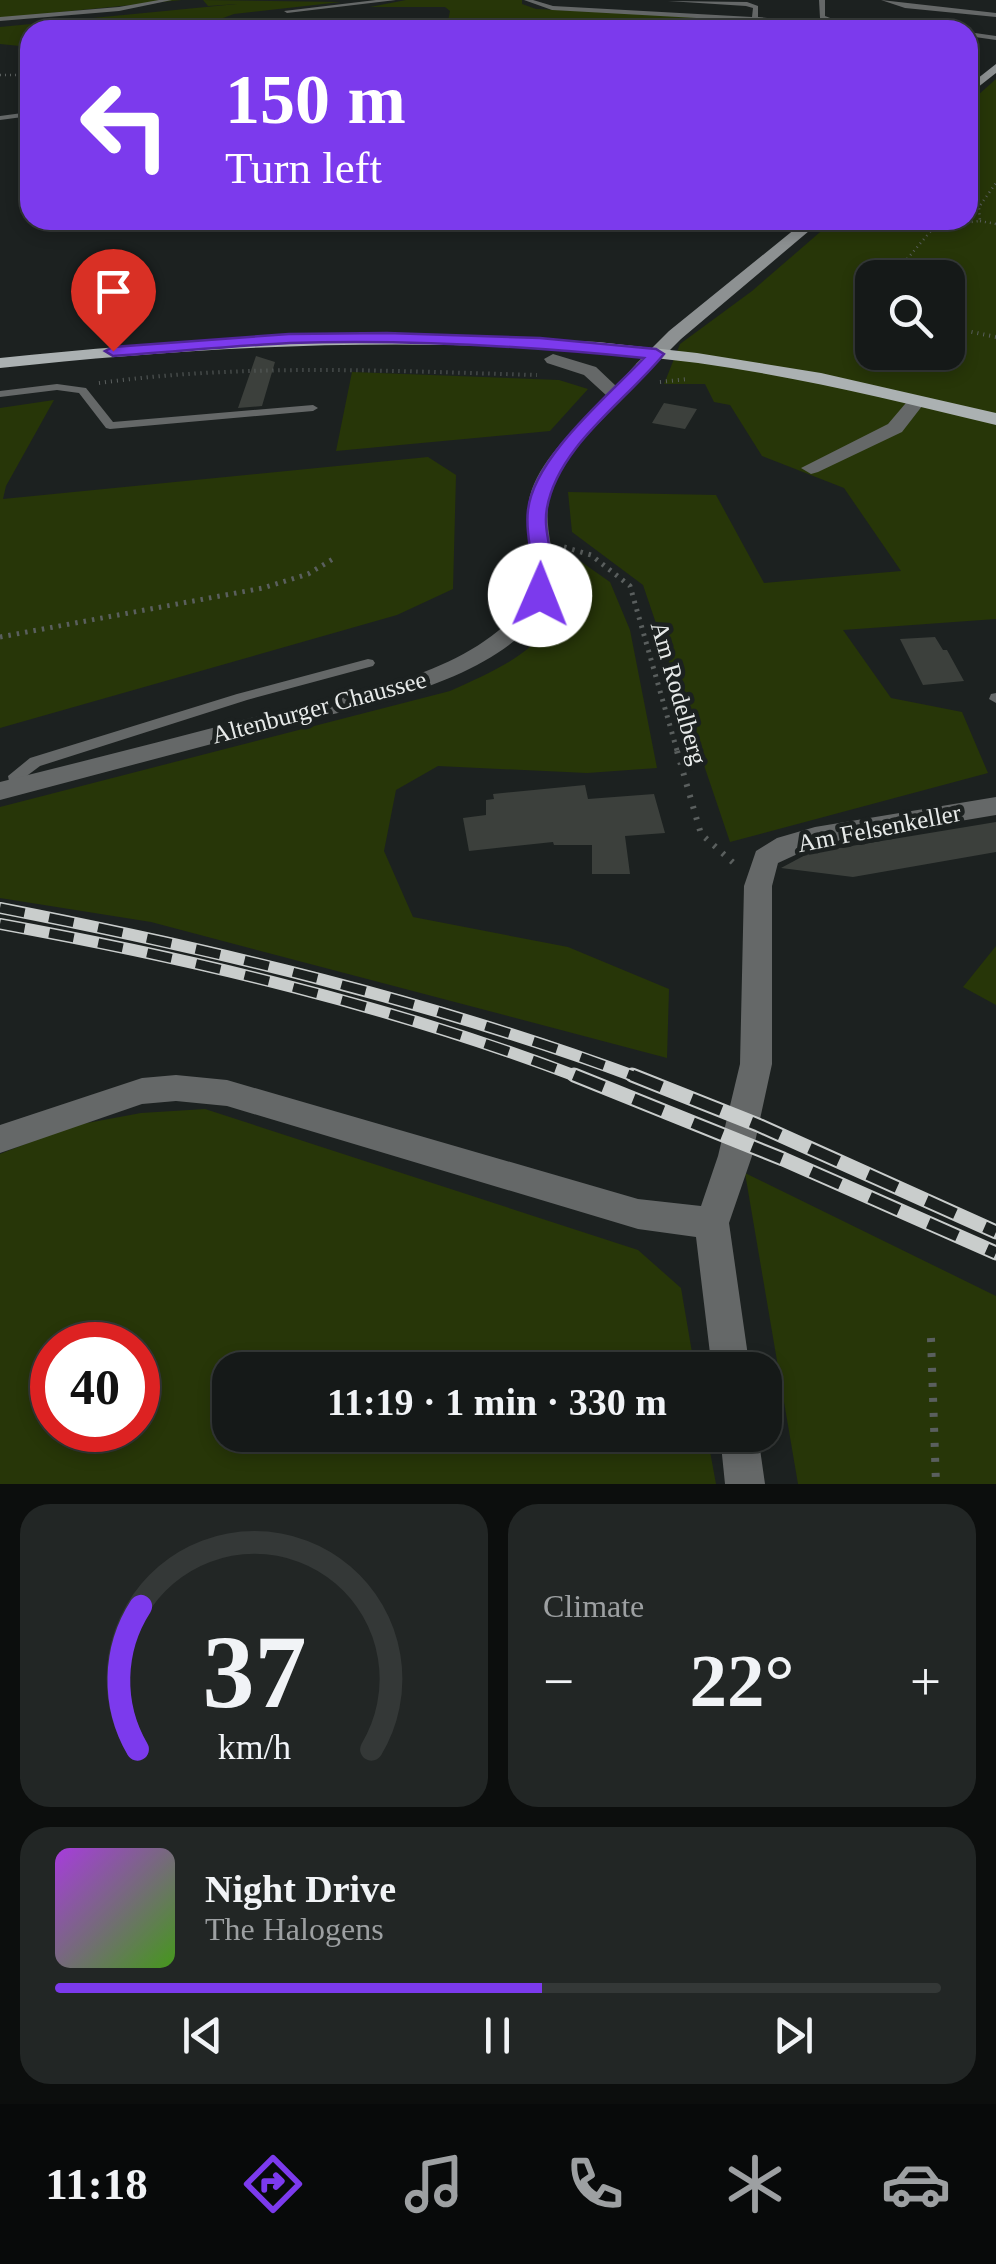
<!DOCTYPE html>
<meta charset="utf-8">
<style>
body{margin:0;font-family:"Times New Roman",serif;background:#222625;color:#f1f3f6;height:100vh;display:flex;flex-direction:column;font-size:38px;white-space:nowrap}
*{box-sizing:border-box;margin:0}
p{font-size:32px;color:#9da0a2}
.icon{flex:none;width:55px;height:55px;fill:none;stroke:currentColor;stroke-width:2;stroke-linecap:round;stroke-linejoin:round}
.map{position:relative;height:1484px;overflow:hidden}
.side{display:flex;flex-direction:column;gap:20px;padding:20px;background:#0c0e0d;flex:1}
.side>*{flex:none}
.banner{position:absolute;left:20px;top:20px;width:958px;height:210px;border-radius:30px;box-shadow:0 5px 15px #0003,0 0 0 2px #343837;background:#7c3aed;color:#fff;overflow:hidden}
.controls{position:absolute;left:855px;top:260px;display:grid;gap:20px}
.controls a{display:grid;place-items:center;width:110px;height:110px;border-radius:20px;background:#151918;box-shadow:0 5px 15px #0003,0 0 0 2px #343837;font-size:50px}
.speed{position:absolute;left:30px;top:1322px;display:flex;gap:20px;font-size:50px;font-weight:700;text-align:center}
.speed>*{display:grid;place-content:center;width:130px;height:130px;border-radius:50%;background:#151918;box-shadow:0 5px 15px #0003,0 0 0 2px #343837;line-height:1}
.speed .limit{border:15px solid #d22;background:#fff;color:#111}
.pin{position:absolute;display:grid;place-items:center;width:85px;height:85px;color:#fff;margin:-102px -42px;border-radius:50% 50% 50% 0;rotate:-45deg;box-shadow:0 0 10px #0007}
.pin .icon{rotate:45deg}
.me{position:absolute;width:110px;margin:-55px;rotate:1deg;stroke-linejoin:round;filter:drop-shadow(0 0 8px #0008)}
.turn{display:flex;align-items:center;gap:35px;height:210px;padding:0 40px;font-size:45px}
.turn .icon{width:130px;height:130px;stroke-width:2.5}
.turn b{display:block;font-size:70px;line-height:85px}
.big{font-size:75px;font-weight:800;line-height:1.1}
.side .widget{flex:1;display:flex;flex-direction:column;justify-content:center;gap:15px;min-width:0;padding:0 35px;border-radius:30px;background:#222625}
.side .dial{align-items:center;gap:0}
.dial svg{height:260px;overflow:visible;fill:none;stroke:#343837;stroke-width:7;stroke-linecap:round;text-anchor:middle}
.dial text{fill:#f1f3f6;stroke:none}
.song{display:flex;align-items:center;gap:30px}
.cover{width:120px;height:120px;border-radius:15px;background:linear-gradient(135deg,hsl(280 70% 55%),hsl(100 70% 35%))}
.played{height:10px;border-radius:5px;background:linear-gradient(90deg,#7c3aed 55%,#343837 55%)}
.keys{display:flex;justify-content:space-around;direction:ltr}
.heat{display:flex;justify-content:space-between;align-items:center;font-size:55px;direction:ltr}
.side .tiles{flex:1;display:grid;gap:20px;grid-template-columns:1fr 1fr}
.widget:last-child{grid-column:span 2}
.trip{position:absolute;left:212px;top:1352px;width:570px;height:100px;border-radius:30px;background:#151918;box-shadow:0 5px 15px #0003,0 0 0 2px #343837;font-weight:800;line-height:100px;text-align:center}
.tab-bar{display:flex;height:160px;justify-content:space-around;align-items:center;background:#080a0a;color:#9da0a2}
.tab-bar .icon{width:70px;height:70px}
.tab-bar .current{color:#7c3aed}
.tab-bar b{font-size:45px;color:#f1f3f6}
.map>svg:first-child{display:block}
.green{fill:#273608;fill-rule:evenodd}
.building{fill:#3c403c}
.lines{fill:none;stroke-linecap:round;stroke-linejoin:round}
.path-far4{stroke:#5a5f5e;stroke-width:2.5;stroke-dasharray:1 4;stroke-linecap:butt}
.path-far3{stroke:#5a5f5e;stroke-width:4;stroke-dasharray:1 5;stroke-linecap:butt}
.path-far2{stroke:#5a5f5e;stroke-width:5;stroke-dasharray:2.5 6;stroke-linecap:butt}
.path-far1{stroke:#5a5f5e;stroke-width:6;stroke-dasharray:2.5 9;stroke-linecap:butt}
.path{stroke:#5a5f5e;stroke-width:8;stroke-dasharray:4 11;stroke-linecap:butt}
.service{fill:#656868;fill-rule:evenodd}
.minor{fill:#656868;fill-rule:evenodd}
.tertiary{fill:#656868;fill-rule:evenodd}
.secondary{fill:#8d9192;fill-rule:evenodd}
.primary{fill:#abb1b2;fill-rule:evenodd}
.rail-far1-casing{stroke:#c9cdcc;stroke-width:12}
.rail-casing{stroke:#c9cdcc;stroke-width:15}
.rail-far1{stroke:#1c2120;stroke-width:9;stroke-dasharray:25;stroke-linecap:butt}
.rail{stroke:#1c2120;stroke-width:11;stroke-dasharray:32;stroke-linecap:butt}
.route{fill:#7c3aed;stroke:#51269a;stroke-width:2.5}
.labels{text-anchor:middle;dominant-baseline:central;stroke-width:9;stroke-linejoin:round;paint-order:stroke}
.street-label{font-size:25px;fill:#e7eae9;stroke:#1c2120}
</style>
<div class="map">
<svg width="996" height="1484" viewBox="0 0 996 1484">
<rect width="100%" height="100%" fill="#1c2120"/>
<path class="green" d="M0 0H182L0 18Z
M203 0 341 2 234 14 215 21 223 30H30V47L0 44V27L237 4 208 6Z
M406 0H522V4L536 9 799 21 802 30H446L450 11 445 7H370Z
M996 79V619L843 630 891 698 962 712 988 773 730 842 643 585 572 532 568 492 716 495 764 583 901 571 844 488 762 456 730 405 714 402 705 384H664L680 344 752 291 834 220H968V104ZM872 278H948V352H872Z
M352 372 559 380 588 389 550 431 336 451Z
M54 400 6 486 3 499 428 457 456 475 453 589 397 615 0 728V408Z
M570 554 610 582 630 630 657 768 587 773 438 766 396 790 384 851 413 917 568 947 669 989 667 1058 151 922 0 898V807L450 691C521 659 566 639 570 554Z
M996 946V1005L963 987Z
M205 1109 638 1250 681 1288 695 1370H230V1435H707L716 1484H0V1154L71 1126 141 1113ZM52 1345H138V1430H52Z
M745 1173 996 1296V1484H798Z"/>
<path class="building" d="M256 356 275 362 262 406 238 408Z
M664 403 697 409 685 429 652 423Z
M935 637 943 650H947L964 681 923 685 900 639Z
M585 785 588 799 654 794 665 833 625 836 630 874H592V845H554L553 842 469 851 463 818 486 815V800L494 799 493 794Z
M996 822V852L853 877 781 868 809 853Z"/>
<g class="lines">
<path class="path-far4" d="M0 75H30
M980 221 996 224
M891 278 935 226 980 221 979 207 996 183"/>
<path class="path-far3" d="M872 300 865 309 872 311
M948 327 996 337
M660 382 688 379
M99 383C244 363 391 371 537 375"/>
<path class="path-far2" d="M564 547 591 555 630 586 678 754
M0 637 263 588 308 574 333 559"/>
<path class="path-far1" d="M677 751 701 834 737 866"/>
<path class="path" d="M931 1338 936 1484"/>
<path class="service" d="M159 0H172L119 11 0 21V17L119 7Z
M376 0H396L287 13 284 11Z
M524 0H533L553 6 752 17 753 8 746 6 668 1 747 2 758 6V17L810 22 807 24 552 10Z
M819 0H825V16L843 23 933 30 842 27 820 18Z
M881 0 996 13V17L905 8Z
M968 32 996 36V40L968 36Z
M30 112V116L0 120V116Z
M57 384 86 388 113 422 313 405 318 408 313 411 110 429 106 428 79 393 57 390 0 397V391Z
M368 659 373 660 375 663 373 666 247 700 40 766 24 778 26 786 23 790 18 791 10 786 8 776 30 758 237 694Z
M996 693V703L989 699 991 694Z"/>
<path class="minor" d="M917 396 926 401 902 432 818 472 811 474 801 468 888 424 911 397Z
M996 797V815L817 845 778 863 772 886V1064L752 1156 729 1223 750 1370H712L696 1237 638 1229 227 1106 176 1101 142 1104 0 1153V1125L142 1078 176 1075 227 1080 638 1199 701 1206 718 1156 740 1064 744 886 756 851 777 838 815 827Z
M720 1435H758L765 1484H725Z"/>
<path class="tertiary" d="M553 354 596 367 616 386 636 364 651 368C621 406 573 439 554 484 532 536 577 567 534 621 479 690 326 714 242 736 161 757 81 779 0 800V782C81 762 162 741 243 720 329 698 454 682 516 614 552 575 514 527 534 484 549 450 582 422 607 396L584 375 547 363 544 359Z"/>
<path class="secondary" d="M996 64V73L968 95V86Z
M806 220H822L681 339 648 372H636V364L669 331Z"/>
<path class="primary" d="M398 334 598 342 697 353 821 373 996 413V425C897 401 799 377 698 363 466 333 232 343 0 368V358C133 344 265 335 398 334Z"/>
<g class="rail-far1-casing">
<path id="rail-far1" d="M0 908C217 950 431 1001 639 1078
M0 924C198 960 393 1006 581 1078"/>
</g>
<g class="rail-casing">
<path id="rail" d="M574 1075 783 1159 996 1253
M632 1075 758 1125 996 1232"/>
</g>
<use href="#rail-far1" class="rail-far1"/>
<use href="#rail" class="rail"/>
</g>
<path class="route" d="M387 333 540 338 656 349 664 354C626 401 558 446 547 508 541 539 563 568 547 599L540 601 530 595C538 561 524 540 528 510 534 457 608 396 644 358 526 346 408 339 290 343 231 346 172 352 113 356L105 351 113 347 289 334Z"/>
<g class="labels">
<g class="street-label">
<text transform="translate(679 693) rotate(74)">Am Rodelberg</text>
<text transform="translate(319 707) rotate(-15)">Altenburger Chaussee</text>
<text transform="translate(879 828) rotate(-11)">Am Felsenkeller</text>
</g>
</g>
</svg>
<div class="controls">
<a><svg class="icon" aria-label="search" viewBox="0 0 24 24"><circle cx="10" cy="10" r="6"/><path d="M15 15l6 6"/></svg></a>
</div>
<div class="speed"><div class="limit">40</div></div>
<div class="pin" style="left:113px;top:351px;background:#d93025"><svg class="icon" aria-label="arrive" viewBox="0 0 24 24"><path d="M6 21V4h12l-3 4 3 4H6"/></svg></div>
<svg class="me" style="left:540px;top:595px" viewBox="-20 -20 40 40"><circle r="19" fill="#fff"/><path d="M0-13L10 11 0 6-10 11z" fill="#7c3aed"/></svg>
<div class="trip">11:19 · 1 min · 330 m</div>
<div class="banner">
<div class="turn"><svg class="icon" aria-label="left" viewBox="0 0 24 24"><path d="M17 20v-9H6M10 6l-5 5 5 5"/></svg><div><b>150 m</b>Turn left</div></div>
</div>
</div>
<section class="side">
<div class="tiles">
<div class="widget dial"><svg viewBox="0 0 100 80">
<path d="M14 69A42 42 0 1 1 86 69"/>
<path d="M14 69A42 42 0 0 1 15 25" stroke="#7c3aed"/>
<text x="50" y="56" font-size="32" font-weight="700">37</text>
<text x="50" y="72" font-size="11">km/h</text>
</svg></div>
<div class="widget"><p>Climate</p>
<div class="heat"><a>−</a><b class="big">22°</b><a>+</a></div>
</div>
<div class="widget">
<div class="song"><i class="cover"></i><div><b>Night Drive</b><p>The Halogens</p></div></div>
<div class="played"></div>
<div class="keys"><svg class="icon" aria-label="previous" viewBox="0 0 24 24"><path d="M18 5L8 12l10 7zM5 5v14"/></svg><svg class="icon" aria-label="pause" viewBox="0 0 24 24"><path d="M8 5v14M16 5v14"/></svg><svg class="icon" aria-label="next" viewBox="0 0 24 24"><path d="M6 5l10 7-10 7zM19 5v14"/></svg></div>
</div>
</div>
</section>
<nav class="tab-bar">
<b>11:18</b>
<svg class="icon current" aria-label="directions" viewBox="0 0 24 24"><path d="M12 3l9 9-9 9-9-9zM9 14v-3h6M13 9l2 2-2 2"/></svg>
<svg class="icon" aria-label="music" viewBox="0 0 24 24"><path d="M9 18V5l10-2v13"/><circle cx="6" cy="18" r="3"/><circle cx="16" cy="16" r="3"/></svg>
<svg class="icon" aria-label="phone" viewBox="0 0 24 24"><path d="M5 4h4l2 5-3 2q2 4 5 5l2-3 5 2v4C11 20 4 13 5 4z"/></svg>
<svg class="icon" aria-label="climate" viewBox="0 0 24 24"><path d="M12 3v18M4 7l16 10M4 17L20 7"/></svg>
<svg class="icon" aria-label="car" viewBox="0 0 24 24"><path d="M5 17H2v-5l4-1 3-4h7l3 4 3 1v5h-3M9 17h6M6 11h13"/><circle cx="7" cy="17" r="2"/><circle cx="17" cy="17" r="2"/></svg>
</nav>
